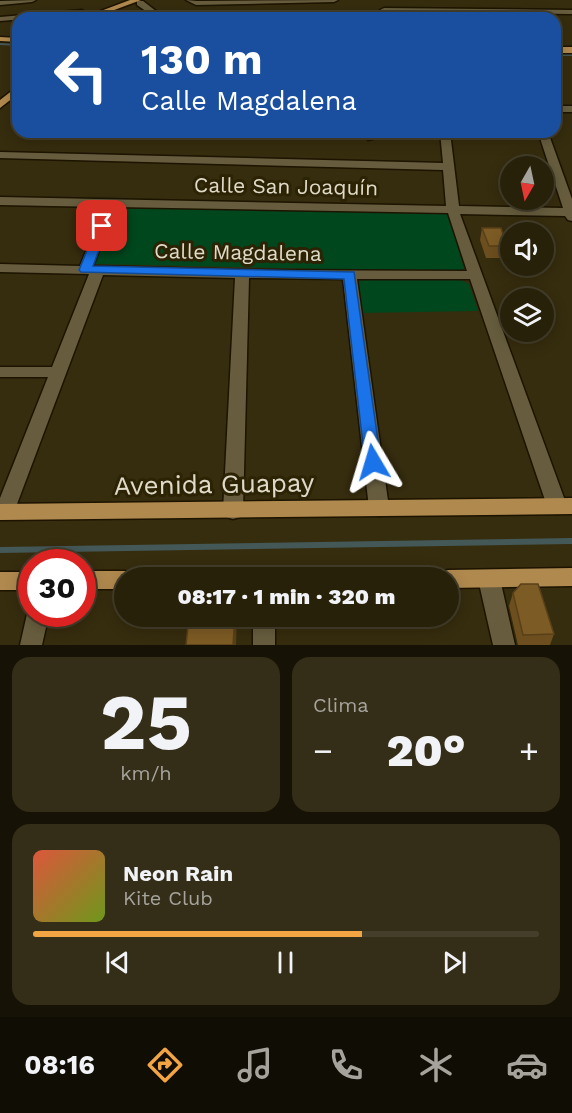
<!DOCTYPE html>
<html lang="es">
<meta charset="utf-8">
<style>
body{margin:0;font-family:"Work Sans",sans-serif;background:#342e18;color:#f1f3f6;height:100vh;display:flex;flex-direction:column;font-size:22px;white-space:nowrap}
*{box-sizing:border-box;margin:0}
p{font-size:20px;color:#a5a39c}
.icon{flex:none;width:33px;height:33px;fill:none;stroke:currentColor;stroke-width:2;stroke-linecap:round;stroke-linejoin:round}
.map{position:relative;height:645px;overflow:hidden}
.panel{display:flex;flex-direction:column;gap:12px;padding:12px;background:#161206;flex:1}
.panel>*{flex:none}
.hud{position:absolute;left:12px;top:12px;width:549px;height:126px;border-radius:18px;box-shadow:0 3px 15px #0003,0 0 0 2px #443e2b;background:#1a4fa0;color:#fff;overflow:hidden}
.needle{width:39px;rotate:189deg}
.buttons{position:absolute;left:500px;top:156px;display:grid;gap:12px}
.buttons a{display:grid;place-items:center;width:54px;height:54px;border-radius:50%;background:#28210a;box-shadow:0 3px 15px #0003,0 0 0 2px #443e2b;font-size:30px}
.speed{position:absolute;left:18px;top:549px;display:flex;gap:12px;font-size:30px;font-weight:700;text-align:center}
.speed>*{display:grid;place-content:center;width:78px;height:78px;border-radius:50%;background:#28210a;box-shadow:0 3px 15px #0003,0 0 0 2px #443e2b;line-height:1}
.speed .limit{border:9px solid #d22;background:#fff;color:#111}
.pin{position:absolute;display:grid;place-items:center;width:51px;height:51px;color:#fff;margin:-26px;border-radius:12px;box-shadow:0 3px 9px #0006}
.me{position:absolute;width:66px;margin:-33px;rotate:353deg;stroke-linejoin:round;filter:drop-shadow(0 0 4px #0008)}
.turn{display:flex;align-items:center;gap:21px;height:126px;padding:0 30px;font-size:27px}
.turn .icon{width:78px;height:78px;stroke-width:2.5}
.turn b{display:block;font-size:42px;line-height:51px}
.big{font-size:45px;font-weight:800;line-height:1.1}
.panel .widget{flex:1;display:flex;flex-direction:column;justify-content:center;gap:9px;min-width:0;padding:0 21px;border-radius:18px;background:#342e18}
.panel .dial{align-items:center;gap:0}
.dial b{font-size:78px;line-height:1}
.song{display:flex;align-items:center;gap:18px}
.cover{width:72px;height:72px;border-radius:9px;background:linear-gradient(135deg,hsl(10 70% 55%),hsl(80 70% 35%))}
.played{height:6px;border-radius:3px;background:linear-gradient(90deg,#f3a443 65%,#443e2b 65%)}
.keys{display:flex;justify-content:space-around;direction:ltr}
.heat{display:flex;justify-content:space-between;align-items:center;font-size:33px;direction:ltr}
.panel .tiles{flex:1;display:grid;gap:12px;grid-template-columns:1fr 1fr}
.widget:last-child{grid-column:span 2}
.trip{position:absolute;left:114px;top:567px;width:345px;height:60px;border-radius:30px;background:#28210a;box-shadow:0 3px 15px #0003,0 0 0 2px #443e2b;font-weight:800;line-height:60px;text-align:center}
.dock{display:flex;height:96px;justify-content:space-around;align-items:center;background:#100d04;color:#a5a39c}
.dock .icon{width:42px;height:42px}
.dock .selected{color:#f3a443}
.dock b{font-size:27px;color:#f1f3f6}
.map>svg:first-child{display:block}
.green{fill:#01471d}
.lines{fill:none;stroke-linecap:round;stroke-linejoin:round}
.stream-far1{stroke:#435857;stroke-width:2}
.stream{stroke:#435857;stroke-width:6}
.minor-casing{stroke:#1d1400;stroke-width:3}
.major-casing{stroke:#1d1400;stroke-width:3}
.minor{fill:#675d3e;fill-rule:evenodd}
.major{fill:#b0894e;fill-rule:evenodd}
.wall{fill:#6c4e1f}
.shaded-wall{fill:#584019}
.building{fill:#7d5b24;stroke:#584019;stroke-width:1.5}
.route{fill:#1a73e8;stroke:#114b97;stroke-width:1.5}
.labels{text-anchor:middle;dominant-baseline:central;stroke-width:6;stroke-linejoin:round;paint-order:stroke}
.street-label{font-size:21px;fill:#e0dac9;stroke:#2c2204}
.near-street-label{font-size:26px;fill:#e0dac9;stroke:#2c2204}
</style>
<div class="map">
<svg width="572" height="645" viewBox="0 0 572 645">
<rect width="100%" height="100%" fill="#362c0e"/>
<path class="green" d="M114 206 438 211 449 215 464 269 456 272 95 264 94 261Z
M364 279 461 280 469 284 478 311 360 313 357 283Z"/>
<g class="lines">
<path class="stream-far1" d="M0 44 18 45
M555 55H572"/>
<path class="stream" d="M0 550 572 541"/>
<g class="minor-casing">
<path id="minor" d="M36 0 32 2 0 5V1Z
M186 0 197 1 338 0 334 2 196 5Z
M137 1H143L165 18H156L137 5Z
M384 8 572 10V14L388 12V18H380V10Z
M82 10 86 12 85 14 0 21V17Z
M555 106H572V112H555Z
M366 132H376L377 138 368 140Z
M440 132H450L459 206 563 208 538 132H548L572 199V221L568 220 565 216 460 214 567 506 564 511 557 514 550 511 547 506 470 279H357L389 508 386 514 379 516 372 514 369 508 343 279 249 278 243 511 240 517 233 519 226 517 223 511 235 278 103 275 14 512 11 518 0 519V498L48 377H0V367H52L89 274 0 272V264L80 266 104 207 0 205V197L446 206 443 170 0 158V152L443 163ZM116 207 448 213 467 271 242 270 93 266Z
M489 570 497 572 500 579 515 645H493L478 579 481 572Z
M32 606V614H49L42 645H20L27 614Z
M253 616H275V645H253Z"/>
</g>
<g class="major-casing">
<path id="major" d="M130 0H141L93 18H82Z
M0 37 18 38V42L0 41Z
M555 47H572V53H555Z
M18 86V94L0 108V100Z
M572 498V514L0 520V504Z
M572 568V586L448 588V578H438L440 572 448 570Z
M82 571H124L132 573 133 578H124V589H82Z
M0 572H32V590H0Z"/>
</g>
<use href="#minor" class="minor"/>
<use href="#major" class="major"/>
</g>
<path class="wall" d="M482 228 507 246 505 258H486L480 240Z
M513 593 554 634 550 645H518L509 606Z"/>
<path class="shaded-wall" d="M235 616H237L236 645H233Z"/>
<path class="building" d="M482 228H501L507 246H489Z
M521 584H538L554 634 523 635 513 593Z
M189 616H235L233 645H186Z"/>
<path class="route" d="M102 222 108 226 93 266 354 272 381 462 379 466 373 468 367 466 365 462 344 279 81 272 79 270 97 226Z"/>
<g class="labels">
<g class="street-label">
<text transform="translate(286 186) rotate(1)">Calle San Joaquín</text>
<text transform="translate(238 252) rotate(1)">Calle Magdalena</text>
</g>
<g class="near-street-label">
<text transform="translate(214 484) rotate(-1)">Avenida Guapay</text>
</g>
</g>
</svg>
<div class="buttons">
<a><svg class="needle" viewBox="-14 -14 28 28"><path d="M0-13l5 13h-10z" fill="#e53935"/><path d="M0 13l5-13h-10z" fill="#a5a39c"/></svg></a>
<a><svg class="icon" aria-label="sound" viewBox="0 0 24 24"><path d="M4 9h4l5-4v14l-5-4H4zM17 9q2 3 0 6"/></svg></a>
<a><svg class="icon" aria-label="layers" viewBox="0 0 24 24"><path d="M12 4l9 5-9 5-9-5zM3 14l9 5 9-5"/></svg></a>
</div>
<div class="speed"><div class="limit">30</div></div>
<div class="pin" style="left:102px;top:226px;background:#d93025"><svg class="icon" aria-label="arrive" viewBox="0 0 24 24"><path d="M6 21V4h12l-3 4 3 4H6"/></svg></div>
<svg class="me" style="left:373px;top:462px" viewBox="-20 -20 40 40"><path d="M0-17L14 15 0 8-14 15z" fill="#1a73e8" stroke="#fff" stroke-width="4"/></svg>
<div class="trip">08:17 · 1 min · 320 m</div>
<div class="hud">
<div class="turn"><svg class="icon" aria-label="left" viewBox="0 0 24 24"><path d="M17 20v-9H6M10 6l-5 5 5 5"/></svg><div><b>130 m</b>Calle Magdalena</div></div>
</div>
</div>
<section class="panel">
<div class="tiles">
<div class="widget dial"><b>25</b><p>km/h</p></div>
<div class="widget"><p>Clima</p>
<div class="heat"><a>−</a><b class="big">20°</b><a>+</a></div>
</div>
<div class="widget">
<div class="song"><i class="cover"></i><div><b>Neon Rain</b><p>Kite Club</p></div></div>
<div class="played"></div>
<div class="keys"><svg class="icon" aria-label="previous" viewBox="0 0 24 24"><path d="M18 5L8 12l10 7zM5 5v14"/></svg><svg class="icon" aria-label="pause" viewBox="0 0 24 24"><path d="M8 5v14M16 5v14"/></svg><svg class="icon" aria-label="next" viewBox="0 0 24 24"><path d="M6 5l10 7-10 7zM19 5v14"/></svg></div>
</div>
</div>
</section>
<nav class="dock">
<b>08:16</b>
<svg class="icon selected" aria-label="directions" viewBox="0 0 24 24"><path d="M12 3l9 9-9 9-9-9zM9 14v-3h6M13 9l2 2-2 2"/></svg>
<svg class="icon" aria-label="music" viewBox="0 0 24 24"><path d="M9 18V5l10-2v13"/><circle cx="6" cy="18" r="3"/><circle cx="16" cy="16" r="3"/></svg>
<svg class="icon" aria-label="phone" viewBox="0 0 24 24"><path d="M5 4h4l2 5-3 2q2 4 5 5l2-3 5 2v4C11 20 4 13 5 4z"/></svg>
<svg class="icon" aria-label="climate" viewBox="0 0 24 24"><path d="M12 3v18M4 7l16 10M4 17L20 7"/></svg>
<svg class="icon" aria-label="car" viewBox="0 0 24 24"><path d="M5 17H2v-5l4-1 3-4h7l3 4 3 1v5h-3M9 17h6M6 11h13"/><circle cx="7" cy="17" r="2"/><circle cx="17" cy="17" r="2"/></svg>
</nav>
